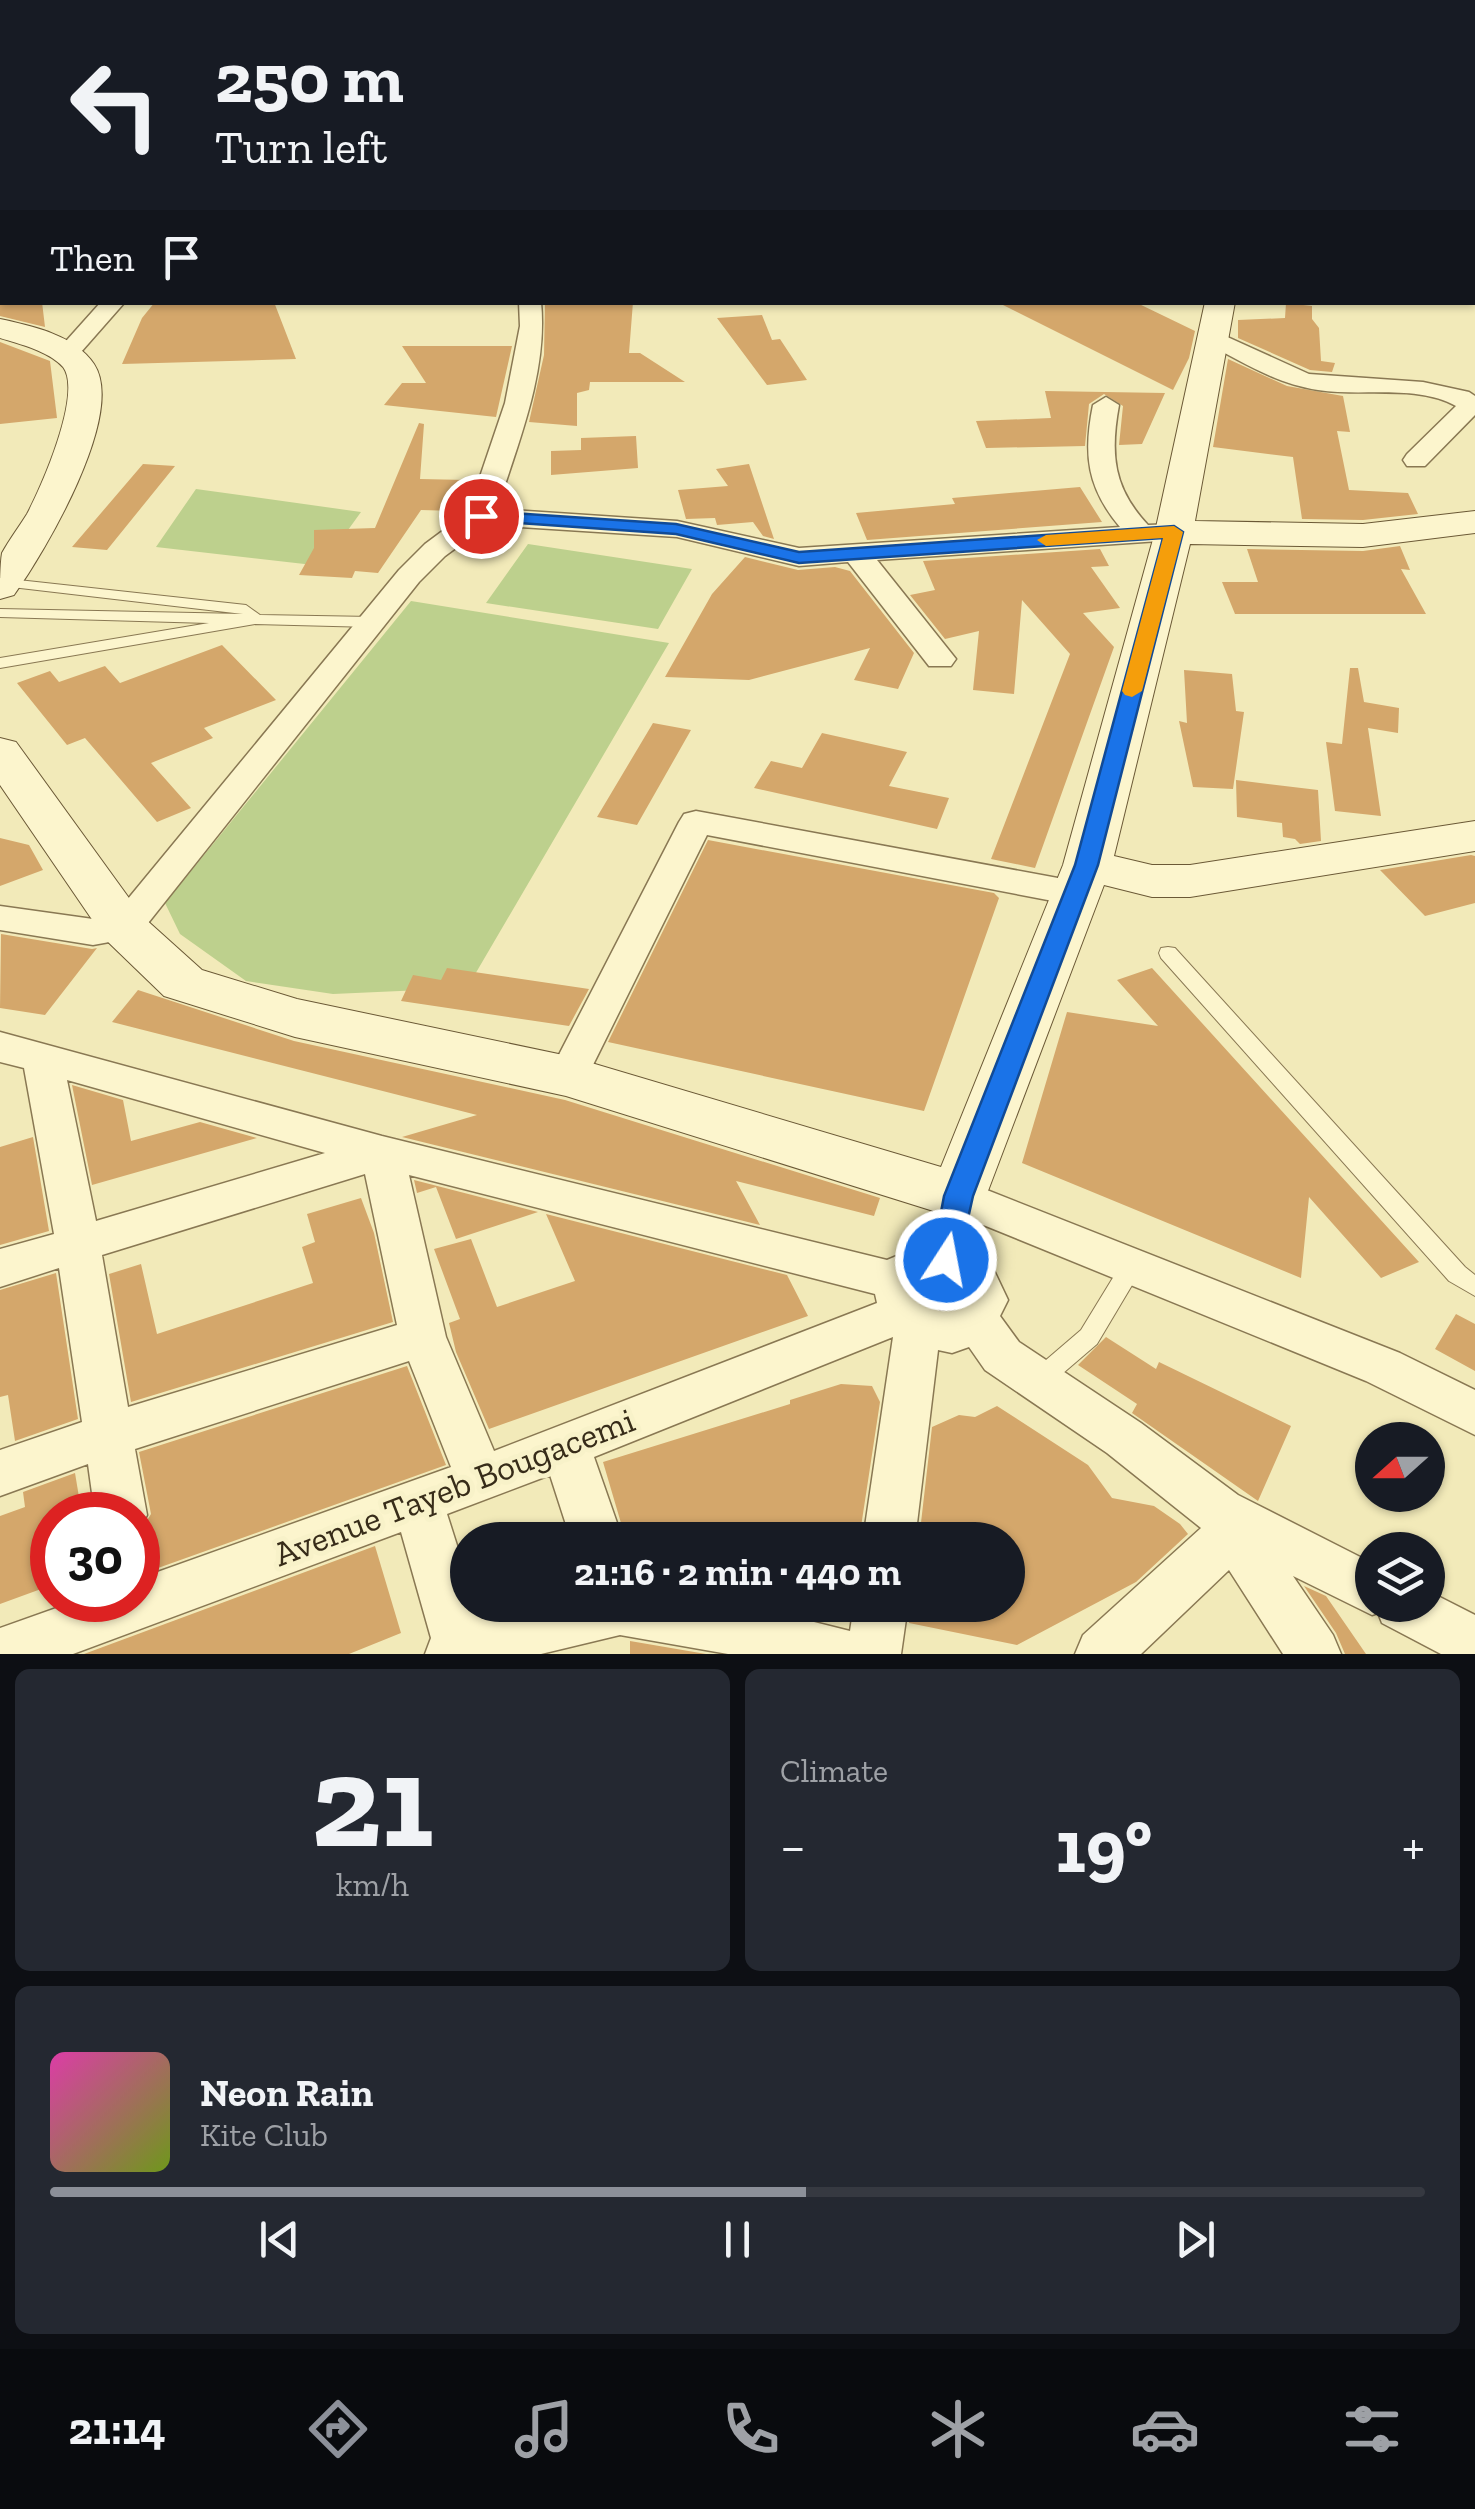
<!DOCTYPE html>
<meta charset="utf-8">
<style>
body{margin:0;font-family:"Zilla Slab",serif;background:#242831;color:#f1f3f6;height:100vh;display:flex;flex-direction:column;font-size:38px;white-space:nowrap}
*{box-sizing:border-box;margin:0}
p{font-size:32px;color:#9ea1a6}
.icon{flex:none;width:55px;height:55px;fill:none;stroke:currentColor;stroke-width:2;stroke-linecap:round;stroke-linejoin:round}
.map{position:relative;height:1654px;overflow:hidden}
.details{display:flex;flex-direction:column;gap:15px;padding:15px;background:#0d0f14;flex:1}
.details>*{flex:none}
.guide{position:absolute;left:0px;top:0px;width:1475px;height:305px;box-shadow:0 2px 8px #0004;background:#171b24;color:#f1f3f6;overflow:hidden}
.needle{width:65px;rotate:249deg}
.fabs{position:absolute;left:1355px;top:1422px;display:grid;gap:20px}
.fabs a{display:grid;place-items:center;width:90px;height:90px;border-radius:50%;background:#171b24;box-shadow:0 2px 8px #0004;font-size:50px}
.speed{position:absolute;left:30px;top:1492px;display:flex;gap:20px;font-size:50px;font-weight:700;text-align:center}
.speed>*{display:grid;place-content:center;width:130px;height:130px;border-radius:50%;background:#171b24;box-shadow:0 2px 8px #0004;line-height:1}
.speed .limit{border:15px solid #d22;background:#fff;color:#111}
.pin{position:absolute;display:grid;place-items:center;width:85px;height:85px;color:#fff;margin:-42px;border:5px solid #fff;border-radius:50%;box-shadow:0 2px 10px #0007}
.me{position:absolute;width:110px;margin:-55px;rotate:11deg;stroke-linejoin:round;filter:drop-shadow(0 0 8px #0008)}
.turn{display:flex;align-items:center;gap:35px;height:210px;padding:0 50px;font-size:45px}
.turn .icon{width:130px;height:130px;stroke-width:2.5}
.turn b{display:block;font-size:70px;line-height:85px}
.then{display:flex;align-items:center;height:95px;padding:0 50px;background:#0003;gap:20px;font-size:38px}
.big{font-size:75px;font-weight:700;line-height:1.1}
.details .card{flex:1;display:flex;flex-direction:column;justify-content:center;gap:15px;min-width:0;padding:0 35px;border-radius:15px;background:#242831}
.details .dial{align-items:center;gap:0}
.dial b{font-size:130px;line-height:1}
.song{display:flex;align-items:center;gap:30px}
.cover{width:120px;height:120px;border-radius:15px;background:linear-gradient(135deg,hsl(320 70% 55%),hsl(80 70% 35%))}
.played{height:10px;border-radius:5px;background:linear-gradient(90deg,#8c9099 55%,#363941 55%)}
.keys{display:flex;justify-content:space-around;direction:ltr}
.heat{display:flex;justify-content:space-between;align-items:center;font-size:55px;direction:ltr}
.details .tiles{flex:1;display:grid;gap:15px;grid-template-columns:1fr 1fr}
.card:last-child{grid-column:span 2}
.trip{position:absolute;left:450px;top:1522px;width:575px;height:100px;border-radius:50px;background:#171b24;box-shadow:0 2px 8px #0004;font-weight:700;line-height:100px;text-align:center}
.dock{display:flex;height:160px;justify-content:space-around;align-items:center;background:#090b0e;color:#9ea1a6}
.dock .icon{width:70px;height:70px}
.dock .active{color:#8c9099}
.dock b{font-size:45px;color:#f1f3f6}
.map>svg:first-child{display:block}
.green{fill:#bdd08d}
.building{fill:#d4a76b}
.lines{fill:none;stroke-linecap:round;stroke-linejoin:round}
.lane-casing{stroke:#897853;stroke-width:2}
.street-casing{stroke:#897853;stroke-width:3}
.secondary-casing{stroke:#6b5936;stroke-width:2}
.lane{fill:#fcf5cd;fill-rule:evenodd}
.street{fill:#fcf5cd;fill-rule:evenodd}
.secondary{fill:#fcf5cd;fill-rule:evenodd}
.route{fill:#1a73e8;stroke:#114b97;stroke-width:2.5}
.slow{fill:#f59e0b}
.labels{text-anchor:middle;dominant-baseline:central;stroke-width:10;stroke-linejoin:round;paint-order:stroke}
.near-street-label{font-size:35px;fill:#372c19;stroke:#f8f2c9}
</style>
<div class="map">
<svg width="1475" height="1654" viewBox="0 0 1475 1654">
<rect width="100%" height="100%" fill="#f2eab9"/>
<path class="green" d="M196 489 361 512 322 566 156 547Z
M528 544 692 569 658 629 486 603Z
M411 601 669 643 467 988 333 994 246 981 180 934 165 903Z"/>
<path class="building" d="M0 302H42L45 327 0 316Z
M155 302H274L296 359 122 364 142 318Z
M545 302H633L629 353H640L685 382H590L589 390 577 393V426L529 422 544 355Z
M997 302H1135L1195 331 1189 358 1173 390Z
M1286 303 1312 306V319L1319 328 1321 361 1335 363 1332 372 1310 370 1238 338V320L1285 318Z
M762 315 772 340 780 339 807 380 767 385 717 318Z
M0 342 50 361 57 418 0 424Z
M402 346H512L496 417 384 405 402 383H426Z
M1228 359 1287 386 1343 396 1350 432 1337 431 1349 490 1408 493 1418 514 1363 520 1302 519 1293 457 1213 447Z
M1045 391 1165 393 1142 444 1119 445 1123 406 1104 394 1089 404 1085 446 986 448 976 421 1051 418Z
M419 423 424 424 420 479 467 480 456 511 421 510 378 573 355 571 352 578 299 575 314 548V530L375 528Z
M636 436 638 468 551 475V451L581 450V438Z
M143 464 175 466 107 550 72 547Z
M749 464 774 539 763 536 753 522 717 525 715 518 686 519 678 490 728 486 716 469Z
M1080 487 1102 522 867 540 856 513 955 504 952 498Z
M1400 546 1410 570 1401 569 1426 614H1235L1222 582H1258L1247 549 1363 551Z
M1100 549 1109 566 1091 567 1120 608 1083 613 1114 647 1035 868 991 859 1070 654 1022 600 1014 694 973 690 979 631 945 639 910 595 935 590 923 561Z
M745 557 798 570 835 567 850 571 914 653 898 689 854 680 870 648 749 680 665 677 712 594Z
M222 645 276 700 204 728 213 738 151 763 191 808 157 822 85 738 67 745 17 683 50 671 59 682 105 666 120 683Z
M1350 668H1358L1364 702 1399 708 1398 733 1368 728 1381 816 1335 811 1326 742 1342 744Z
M1184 670 1232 674 1236 711 1244 712 1233 789 1193 787 1179 721 1187 723Z
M653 723 691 730 637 825 597 817Z
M822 733 907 752 889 786 949 798 937 829 754 788 771 761 802 768Z
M1236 780 1318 790 1321 841 1300 844 1295 839 1283 837 1282 823 1237 817Z
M0 838 29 845 43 870 0 886Z
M708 840 994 893 999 898 924 1111 608 1042Z
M1471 855 1475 856V903L1425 916 1380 870Z
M1 934 92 949 97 948 45 1015 0 1008Z
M447 968 589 989 569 1026 401 1001 413 975 441 980Z
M1152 968 1419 1262 1381 1278 1309 1197 1301 1278 1022 1163 1067 1012 1158 1026 1117 980Z
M138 990 294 1041 565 1100 880 1198 874 1216 736 1181 760 1225 402 1137 477 1115 112 1022Z
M72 1085 123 1100 131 1141 200 1122 257 1138 92 1185Z
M33 1137 49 1231 0 1245V1147Z
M414 1180 538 1212 456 1239 436 1187 417 1193Z
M361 1198 374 1233 393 1322 131 1402 109 1274 141 1264 157 1334 313 1283 302 1247 315 1242 307 1214Z
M546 1214 787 1275 808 1316 489 1429 456 1352 449 1323 460 1319 434 1249 471 1239 497 1307 575 1281Z
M56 1273 78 1419 15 1441 8 1395 0 1397V1290Z
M1456 1314 1475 1324V1371L1435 1349Z
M1106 1337 1156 1369 1159 1362 1291 1426 1258 1501 1132 1413 1137 1404 1078 1365Z
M407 1366 446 1465 144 1573 138 1535 151 1514 139 1452Z
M841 1384 872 1386 880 1402 859 1540H626L603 1462 790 1404V1400Z
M997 1406 1088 1465 1112 1498 1154 1506 1180 1524 1188 1534 1136 1582 1017 1645 909 1623 912 1605H1008V1540H919L932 1427 959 1415 975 1417Z
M75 1473 82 1515H52V1585L0 1604V1516L25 1507 23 1492Z
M375 1546 401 1633 349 1654H84Z
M1304 1586 1326 1596 1366 1654H1345L1336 1633Z
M630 1641 706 1654H630Z"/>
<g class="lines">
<g class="lane-casing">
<path id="lane" d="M0 578 246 605 260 615 372 617 380 622 372 627 255 624 0 668V658L209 623 0 617V609L243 614 3 586H0Z
M1168 947 1175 948 1465 1267 1475 1275V1296L1449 1281 1161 958 1159 953 1161 948Z
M1133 1256 1141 1258 1144 1265 1097 1344 1048 1386 1040 1389 1032 1386 1028 1379 1032 1372 1081 1330 1125 1258Z"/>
</g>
<g class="street-casing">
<path id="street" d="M401 0H417L419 2H403Z
M1068 0H1092L1094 2H1070Z
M1238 0H1262L1264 2H1240Z
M1442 0H1464L1466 2H1444Z
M1472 39H1475V49H1472Z
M0 103H2V113H0Z
M0 130H2V142H0Z
M101 302H125L74 360H58L54 355 58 350Z
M519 302H541C548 372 518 443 497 509L677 521 799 548 1120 527C1087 488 1083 454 1093 405L1106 397 1119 405C1110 454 1113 488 1148 525L1174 524 1188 532 1174 540 877 560 956 659 951 666H929L848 562 799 566 677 537 487 525 445 556 419 582 137 937 93 945 0 930V906L93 919 113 917 399 570 425 544 468 512 505 403 520 326Z
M1212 330 1309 374 1423 382 1469 392 1475 396V415L1425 466H1407L1403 460 1407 454 1456 406C1416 384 1361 397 1318 390 1276 384 1241 361 1204 342L1200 337Z
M696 811 1074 881 1087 885 1092 893 1087 901 1074 905 707 835 582 1087 568 1091 554 1087 548 1076 679 822 684 814Z
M0 1032 382 1136 887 1260 928 1243 937 1196 944 1184 959 1179 1400 1353 1475 1390V1435L1366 1381 976 1222 971 1250 990 1262 1008 1300 1000 1316 1019 1342 1141 1423 1238 1495 1372 1563V1605H1428V1591L1475 1615V1654H1441L1382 1623 1378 1613 1372 1615 1293 1576 1333 1635 1341 1654H1283L1229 1570 1141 1654H1075L1083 1635 1201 1528 1107 1453 985 1370 969 1347 952 1353 938 1350 915 1540H863L893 1337 594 1457 623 1540H571L550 1475 447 1514 468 1580V1605H475L479 1616 527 1605H746L850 1631 854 1605H908L901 1654H728L620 1635 541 1654H425L431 1638 401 1532 73 1654H0V1628L79 1600H138V1579L451 1467 409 1361 135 1449 147 1515 138 1532V1515H95L88 1464 0 1496V1450L82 1422 59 1268 0 1287V1249L54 1234 24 1068 0 1062ZM67 1080 325 1153 96 1221ZM365 1174 397 1325 128 1407 102 1255ZM409 1175 875 1294 877 1303 494 1451 446 1337ZM935 1277C949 1279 958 1284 962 1299L955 1310 940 1311 921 1295 922 1282Z"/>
</g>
<g class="secondary-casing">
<path id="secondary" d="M41 0H63L64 2H43Z
M854 0H883L885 2H856Z
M1472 79H1475V93H1472Z
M0 271H2V289H0Z
M1205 302H1235L1195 521 1363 524 1475 511V533L1363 547 1190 544 1114 856 1152 865H1190L1475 821V851L1190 897H1152L1104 885 980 1212 959 1219 566 1096 295 1037 164 996 106 940 0 785V738L16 742 142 916 202 970 297 999 568 1056 941 1167 1063 865 1155 532Z
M0 319C32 326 75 335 94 364 127 414 44 553 14 595L0 599C0 585 0 565 2 553 9 540 19 527 27 514 41 488 83 393 63 367 49 351 19 344 0 338Z"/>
</g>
<use href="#lane" class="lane"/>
<use href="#street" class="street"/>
<use href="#secondary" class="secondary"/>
</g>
<path class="route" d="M481 511 676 524 799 552 1174 526 1183 532 1098 865 973 1196 957 1268 946 1271 936 1268 932 1260 944 1196 1075 865 1163 538 799 563 676 534 475 520 472 516Z"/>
<path class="slow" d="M1174 526 1183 532 1142 691 1132 697 1125 695 1122 691 1163 538 1046 546 1037 540 1046 535Z"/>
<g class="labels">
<g class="near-street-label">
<text transform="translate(454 1487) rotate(-21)">Avenue Tayeb Bougacemi</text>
</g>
</g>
</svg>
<div class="fabs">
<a><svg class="needle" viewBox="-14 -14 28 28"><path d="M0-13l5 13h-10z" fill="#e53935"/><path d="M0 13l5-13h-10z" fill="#9ea1a6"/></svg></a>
<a><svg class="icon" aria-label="layers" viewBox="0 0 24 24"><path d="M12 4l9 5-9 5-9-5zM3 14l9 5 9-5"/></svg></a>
</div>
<div class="speed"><div class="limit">30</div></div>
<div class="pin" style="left:481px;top:516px;background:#d93025"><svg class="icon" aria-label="arrive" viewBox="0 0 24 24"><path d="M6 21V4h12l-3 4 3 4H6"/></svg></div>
<svg class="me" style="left:946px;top:1260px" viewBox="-20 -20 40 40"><circle r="17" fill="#1a73e8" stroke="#fff" stroke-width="3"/><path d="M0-11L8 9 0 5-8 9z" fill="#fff"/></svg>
<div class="trip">21:16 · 2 min · 440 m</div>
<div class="guide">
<div class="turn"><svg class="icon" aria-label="left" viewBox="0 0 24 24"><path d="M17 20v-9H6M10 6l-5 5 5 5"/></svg><div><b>250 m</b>Turn left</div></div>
<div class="then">Then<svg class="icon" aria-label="arrive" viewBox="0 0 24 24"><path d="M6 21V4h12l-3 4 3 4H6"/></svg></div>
</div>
</div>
<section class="details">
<div class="tiles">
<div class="card dial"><b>21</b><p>km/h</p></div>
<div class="card"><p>Climate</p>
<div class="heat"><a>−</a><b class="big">19°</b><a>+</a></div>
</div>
<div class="card">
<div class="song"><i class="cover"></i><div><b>Neon Rain</b><p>Kite Club</p></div></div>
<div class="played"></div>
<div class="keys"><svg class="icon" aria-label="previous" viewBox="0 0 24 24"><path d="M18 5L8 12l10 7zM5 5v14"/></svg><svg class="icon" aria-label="pause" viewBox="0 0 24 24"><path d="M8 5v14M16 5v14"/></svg><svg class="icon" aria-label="next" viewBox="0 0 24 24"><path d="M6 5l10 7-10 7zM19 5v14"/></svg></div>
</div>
</div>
</section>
<nav class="dock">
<b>21:14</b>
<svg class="icon active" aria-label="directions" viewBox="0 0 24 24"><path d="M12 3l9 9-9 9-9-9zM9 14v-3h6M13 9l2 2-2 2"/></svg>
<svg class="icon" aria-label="music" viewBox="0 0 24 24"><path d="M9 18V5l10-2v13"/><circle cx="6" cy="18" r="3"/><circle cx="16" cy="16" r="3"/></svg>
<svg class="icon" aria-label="phone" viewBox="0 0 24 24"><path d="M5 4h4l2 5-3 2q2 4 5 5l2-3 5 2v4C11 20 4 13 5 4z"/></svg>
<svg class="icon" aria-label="climate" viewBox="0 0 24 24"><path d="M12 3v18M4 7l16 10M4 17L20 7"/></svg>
<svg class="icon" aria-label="car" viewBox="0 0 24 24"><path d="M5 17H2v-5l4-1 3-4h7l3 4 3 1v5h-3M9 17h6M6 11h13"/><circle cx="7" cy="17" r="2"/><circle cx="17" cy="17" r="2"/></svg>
<svg class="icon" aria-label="filters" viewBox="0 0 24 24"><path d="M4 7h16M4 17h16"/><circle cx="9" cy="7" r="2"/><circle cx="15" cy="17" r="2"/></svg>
</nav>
